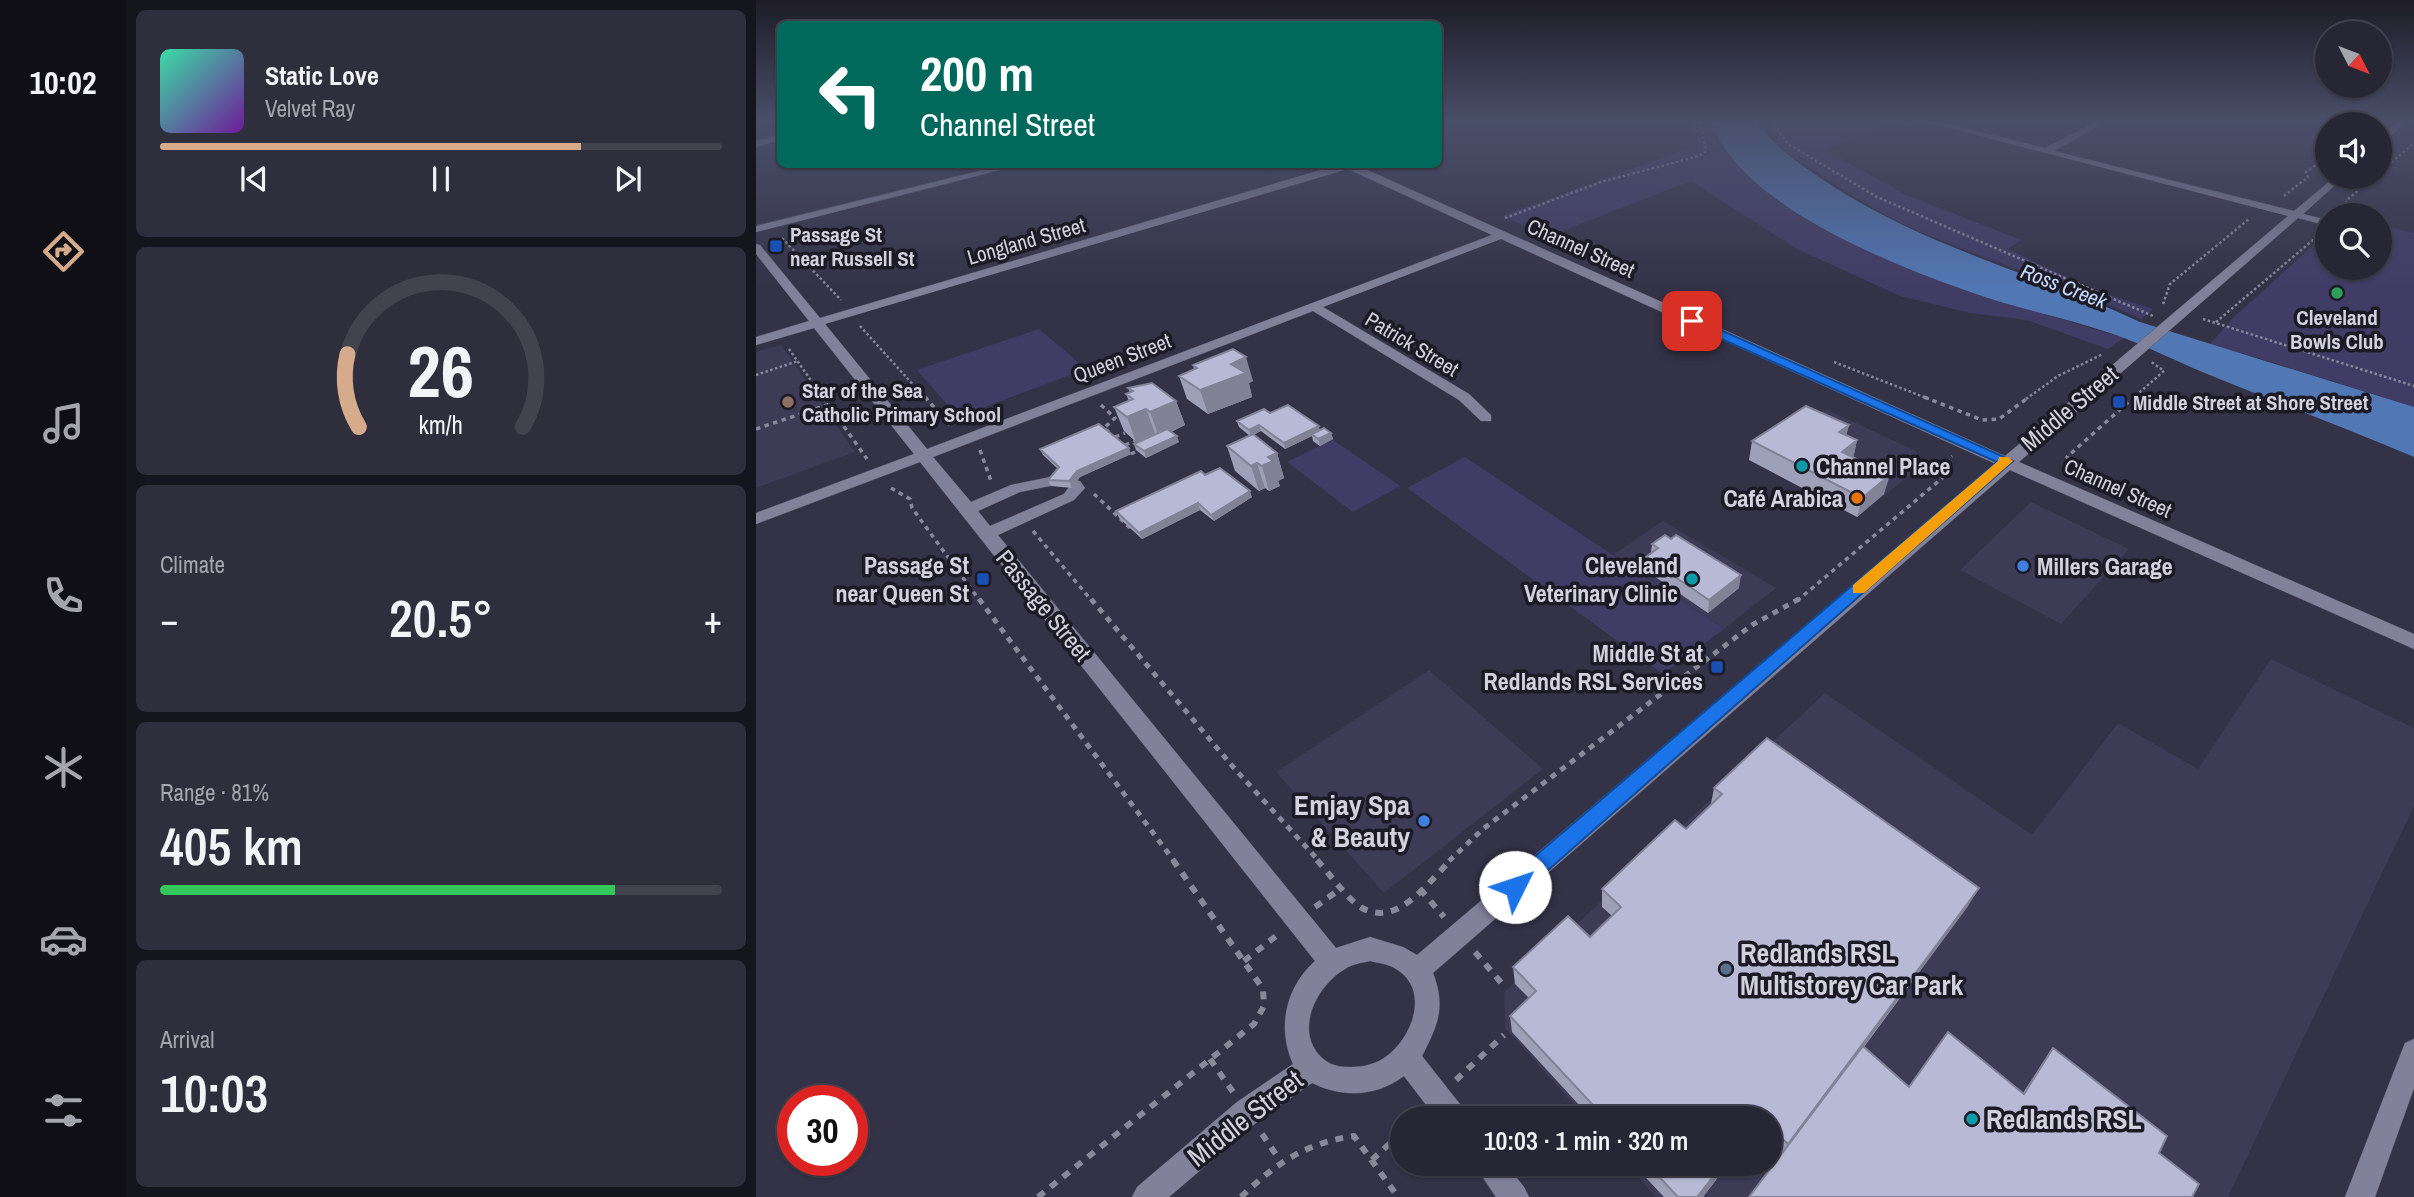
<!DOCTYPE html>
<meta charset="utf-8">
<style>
body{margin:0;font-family:"Archivo Narrow",sans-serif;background:#2f2e3d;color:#f1f3f6;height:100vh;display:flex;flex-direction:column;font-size:26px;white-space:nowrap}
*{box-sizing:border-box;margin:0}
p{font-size:23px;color:#a4a5ad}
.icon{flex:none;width:38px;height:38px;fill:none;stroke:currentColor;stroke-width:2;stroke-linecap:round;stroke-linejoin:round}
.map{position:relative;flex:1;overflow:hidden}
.drawer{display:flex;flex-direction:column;gap:10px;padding:10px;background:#15151d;width:630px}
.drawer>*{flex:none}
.guide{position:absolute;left:21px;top:21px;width:665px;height:147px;border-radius:10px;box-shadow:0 2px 5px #0004,0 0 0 2px #434350;background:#00695c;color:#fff;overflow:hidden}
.needle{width:46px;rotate:132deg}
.buttons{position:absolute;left:1559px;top:21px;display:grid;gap:14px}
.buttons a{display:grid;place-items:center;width:77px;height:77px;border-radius:50%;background:#272635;box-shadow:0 2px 5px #0004,0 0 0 2px #434350;font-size:35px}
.speed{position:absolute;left:21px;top:1085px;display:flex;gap:14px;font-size:35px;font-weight:700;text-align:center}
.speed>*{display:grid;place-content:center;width:91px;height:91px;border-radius:50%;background:#272635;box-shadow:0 2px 5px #0004,0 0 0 2px #434350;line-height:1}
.speed .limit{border:10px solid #d22;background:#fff;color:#111}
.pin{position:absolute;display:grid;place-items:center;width:60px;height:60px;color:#fff;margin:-30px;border-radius:14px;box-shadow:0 4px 10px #0006}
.me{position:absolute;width:77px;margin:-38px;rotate:49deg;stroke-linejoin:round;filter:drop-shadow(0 0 5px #0008)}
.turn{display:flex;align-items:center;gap:24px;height:147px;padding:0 28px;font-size:32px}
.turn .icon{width:91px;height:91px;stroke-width:2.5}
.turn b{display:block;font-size:49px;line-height:60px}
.big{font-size:52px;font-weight:600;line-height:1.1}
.drawer .tile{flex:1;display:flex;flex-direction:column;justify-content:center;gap:10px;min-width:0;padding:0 24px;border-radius:10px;background:#2f2e3d}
.drawer .dial{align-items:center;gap:0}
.dial svg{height:182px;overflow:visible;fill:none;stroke:#434350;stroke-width:7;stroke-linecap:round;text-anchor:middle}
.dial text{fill:#f1f3f6;stroke:none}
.song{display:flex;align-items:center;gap:21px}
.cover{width:84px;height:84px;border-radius:10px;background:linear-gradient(135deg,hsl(160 70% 55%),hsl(280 70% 35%))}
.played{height:7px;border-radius:4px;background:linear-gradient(90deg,#d6ab8b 75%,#434350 75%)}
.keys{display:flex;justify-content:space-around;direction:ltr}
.heat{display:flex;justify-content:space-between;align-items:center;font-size:38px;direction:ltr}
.charge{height:10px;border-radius:5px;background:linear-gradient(90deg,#34c759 81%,#434350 0)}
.trip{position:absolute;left:634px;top:1106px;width:392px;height:70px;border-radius:35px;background:#272635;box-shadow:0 2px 5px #0004,0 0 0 2px #434350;font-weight:600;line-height:70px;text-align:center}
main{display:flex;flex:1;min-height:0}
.tabs{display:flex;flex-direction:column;width:126px;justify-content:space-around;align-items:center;background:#100f15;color:#a4a5ad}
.tabs .icon{width:49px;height:49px}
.tabs .on{color:#d6ab8b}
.tabs b{font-size:32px;color:#f1f3f6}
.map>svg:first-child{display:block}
.built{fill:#3d3b56}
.green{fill:#413c66}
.water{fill:#5277b5}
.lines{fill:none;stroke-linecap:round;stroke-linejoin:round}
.minor-casing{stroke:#525162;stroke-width:1}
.path-far3{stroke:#898899;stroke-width:2.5;stroke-dasharray:2.5 2.5;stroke-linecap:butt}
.path-far2{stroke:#898899;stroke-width:3.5;stroke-dasharray:4.5 4.5;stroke-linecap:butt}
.path-far1{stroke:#898899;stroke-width:5;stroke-dasharray:6 6;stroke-linecap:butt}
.path{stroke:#898899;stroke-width:6;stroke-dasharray:8 8;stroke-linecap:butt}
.minor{fill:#82819a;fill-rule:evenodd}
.wall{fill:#9ea0b7}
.shaded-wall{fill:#818295}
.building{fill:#b8bad5;stroke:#818295;stroke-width:2}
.route{fill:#1a73e8;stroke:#114b97;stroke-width:2}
.slow{fill:#f59e0b}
.transit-dot{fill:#1a4fb4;stroke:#1c1b25;stroke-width:2.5}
.leisure-dot{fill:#2e9e5b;stroke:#1c1b25;stroke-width:2.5}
.education-dot{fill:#8d6e63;stroke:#1c1b25;stroke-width:2.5}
.culture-dot{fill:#0f9aa8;stroke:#1c1b25;stroke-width:2.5}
.food-dot{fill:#e8710a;stroke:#1c1b25;stroke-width:2.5}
.shop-dot{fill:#3f7fe0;stroke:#1c1b25;stroke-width:2.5}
.service-dot{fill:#5c6f8a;stroke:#1c1b25;stroke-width:2.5}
.labels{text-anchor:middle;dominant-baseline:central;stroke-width:7;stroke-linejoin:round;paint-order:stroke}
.far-poi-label{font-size:21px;font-weight:bold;fill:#d2d1df;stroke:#1c1b25;text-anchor:start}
.far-street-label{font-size:21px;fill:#d2d1df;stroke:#1c1b25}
.far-water-label{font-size:21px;font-style:italic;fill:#c5dafe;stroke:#1c1b25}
.street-label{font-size:24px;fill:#d2d1df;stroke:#1c1b25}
.poi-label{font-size:24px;font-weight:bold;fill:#d2d1df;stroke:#1c1b25;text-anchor:end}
.near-poi-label{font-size:28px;font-weight:bold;fill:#d2d1df;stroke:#1c1b25;text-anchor:start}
.near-street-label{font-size:28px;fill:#d2d1df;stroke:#1c1b25}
</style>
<main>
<nav class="tabs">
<b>10:02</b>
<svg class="icon on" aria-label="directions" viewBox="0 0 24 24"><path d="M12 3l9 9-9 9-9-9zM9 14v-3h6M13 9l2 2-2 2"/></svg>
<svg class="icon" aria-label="music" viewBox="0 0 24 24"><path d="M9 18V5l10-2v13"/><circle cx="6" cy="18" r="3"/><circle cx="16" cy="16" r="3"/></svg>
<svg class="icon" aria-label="phone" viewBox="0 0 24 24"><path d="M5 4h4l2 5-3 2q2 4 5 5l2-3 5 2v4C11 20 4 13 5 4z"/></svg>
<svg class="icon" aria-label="climate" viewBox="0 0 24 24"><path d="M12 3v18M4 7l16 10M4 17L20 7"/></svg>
<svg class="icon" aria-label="car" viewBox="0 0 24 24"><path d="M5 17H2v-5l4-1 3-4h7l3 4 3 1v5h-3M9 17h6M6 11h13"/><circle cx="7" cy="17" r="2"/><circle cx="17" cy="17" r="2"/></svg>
<svg class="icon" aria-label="filters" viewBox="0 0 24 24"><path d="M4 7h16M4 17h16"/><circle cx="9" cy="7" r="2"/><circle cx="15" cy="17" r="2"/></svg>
</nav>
<section class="drawer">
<div class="tile">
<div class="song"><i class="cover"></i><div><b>Static Love</b><p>Velvet Ray</p></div></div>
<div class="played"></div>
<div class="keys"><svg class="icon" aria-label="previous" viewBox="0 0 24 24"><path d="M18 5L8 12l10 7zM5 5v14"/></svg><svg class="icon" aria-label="pause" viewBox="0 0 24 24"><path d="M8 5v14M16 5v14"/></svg><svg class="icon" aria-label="next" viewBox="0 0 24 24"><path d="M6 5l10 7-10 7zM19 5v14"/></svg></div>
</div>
<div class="tile dial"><svg viewBox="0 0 100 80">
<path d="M14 69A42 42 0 1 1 86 69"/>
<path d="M14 69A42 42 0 0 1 9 37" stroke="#d6ab8b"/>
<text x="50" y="56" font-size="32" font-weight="700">26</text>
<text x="50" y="72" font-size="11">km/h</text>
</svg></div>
<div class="tile"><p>Climate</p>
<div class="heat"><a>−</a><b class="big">20.5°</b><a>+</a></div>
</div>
<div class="tile"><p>Range · 81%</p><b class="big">405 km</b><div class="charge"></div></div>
<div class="tile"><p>Arrival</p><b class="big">10:03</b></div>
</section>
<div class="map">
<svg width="1658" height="1197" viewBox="0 0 1658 1197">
<rect width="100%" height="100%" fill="#343247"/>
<path class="built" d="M25 345 99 452 0 488V352Z
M1070 409 1160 451 1168 464 1101 517 993 460Z
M1275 502 1373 549 1305 624 1204 570Z
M907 521 1020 588 968 629 857 555Z
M1515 659 1658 728V806L1472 1197H900L870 1164H1013V1118H830L749 1028 748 992 1069 693 1276 835 1362 723 1442 769Z
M673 670 787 769 628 893 520 772Z"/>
<path class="green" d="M935 121H955L962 140 1060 225 1122 256 1217 293 1368 338 1352 349 1271 320 1214 313 1144 296 1039 248 935 181 793 236 746 216 943 144Z
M1006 121 1136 122 1069 150 1150 195 1265 240 1252 249 1332 288 1397 309 1385 319C1313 287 1238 263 1165 232 1117 212 1075 181 1032 153L1020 143Z
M1624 225 1658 233V407L1493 355 1452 346 1477 318 1571 233 1572 268H1624Z
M283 329 330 369 202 417 161 370Z
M576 440H577L644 486 597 512 531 462Z
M709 457 968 629 907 674 651 488Z"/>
<path class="water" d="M955 121H1000C1020 149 1044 164 1072 183 1168 247 1281 274 1384 322L1658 407V457C1593 429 1527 405 1461 378 1425 364 1392 346 1354 333 1310 318 1262 309 1217 293 1139 266 982 205 955 121Z"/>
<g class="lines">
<g class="minor-casing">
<path id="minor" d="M1167 121H1180L1289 148 1342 121H1352L1298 151 1538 211 1579 177H1588L1547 214 1572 220V226L1542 218 1263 462 1658 634V649L1254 470 677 973C690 1007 682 1025 666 1056L707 1108 711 1118H680L648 1076C620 1097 587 1098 556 1083L501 1122 413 1197H376L381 1187 481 1102 537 1064C521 1028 529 988 559 961L164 462 0 524V513L158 454 58 328 0 345V337L53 321 0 254V244L4 245 64 318 585 164H598L1249 456 1532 216ZM592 169 736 235 171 449 69 324ZM745 239 1240 464 661 955 647 947 614 937 580 948 242 535 318 500 329 488 324 481H314L313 487 308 494 234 526 222 511 264 492 304 484 307 481 299 476 255 485 215 502 177 457 557 311 703 400 725 421H735V415L713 394 567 307ZM614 961C622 963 633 964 640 969 677 991 654 1045 623 1061 612 1066 604 1067 592 1067 578 1067 569 1063 560 1051 541 1024 563 984 589 969 596 964 605 963 614 961Z
M1643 121H1652L1624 145V138Z
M24 135V140L0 147V141Z
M251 164H268L0 232V226Z
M1624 234 1636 237 1637 239 1632 242 1624 240Z
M1658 1039V1088L1619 1197H1589L1649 1043Z
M718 1164H750L768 1187 773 1197H740Z"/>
</g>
<path class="path-far3" d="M1015 121 1032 144 1121 197 1397 316
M1143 121 1155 124
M1610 124 1614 121
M1624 172 1658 143
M1528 196 1552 177 1550 172 1572 156
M1584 212 1593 198 1619 177
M749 218 845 182 943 156 950 151 944 121
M26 238 85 300
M1407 304 1414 284 1493 219
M1447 319 1658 386
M1460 322 1563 235
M104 326 170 399
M33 349 68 399
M1078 362 1173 399
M335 370 359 361
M0 375 42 361
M1270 399 1302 376 1347 354
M1376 399 1408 371 1394 361"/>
<path class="path-far2" d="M67 397 111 459
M169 397 194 425
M1168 397 1226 420 1243 419 1273 397
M345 405 359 418 348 428 353 432
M0 429 74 404
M359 437 369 433
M369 445 379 441
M224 450 235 481
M375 454 381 451
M1333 478 1311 457 1378 397
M135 488 154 499 156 508 224 601
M338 494 374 528
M277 531 336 601
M1041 601 1191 474 1192 459 1196 456"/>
<path class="path-far1" d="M223 599 418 861
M335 599 478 768 563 861
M693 861 727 829 996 625 1043 599"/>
<path class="path" d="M561 860C572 872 593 901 606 908 642 928 672 882 695 860
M664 889 688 917
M559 907 587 887
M719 952 748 986
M488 961 524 933
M454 1059 477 1092
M700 1080 748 1035
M506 1134 523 1159
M616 1160 646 1132
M282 1197 498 1024 508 1006 507 989 417 860
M485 1197C520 1163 550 1143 598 1136L642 1197"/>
<use href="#minor" class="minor"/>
</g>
<path class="wall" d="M437 365 497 381 493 383 496 397 452 414 431 399 423 376 438 369Z
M372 388 420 401 429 425 415 432 423 442 390 458 380 450 378 444 400 434 380 442 368 431 358 407 373 401 370 394 374 392Z
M514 413 575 433 577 439 564 446 557 441 556 436 529 449 505 431 497 435 521 453 528 478 522 481 524 486 513 491 509 488 503 491 479 471 471 446 494 436 483 427 481 421Z
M1093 425 1090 435 1101 440 1097 458 1128 494 1101 517 993 460 996 441Z
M284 449 375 454 324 477 316 488 295 486 292 480 302 469 287 455Z
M449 475 496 497 458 521 444 510 386 539 363 518 360 511Z
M915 539 983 588 952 613 889 570 890 557 895 553 896 544Z
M958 788 1212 906 1108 1047 1153 1087 1267 1093 1293 1053 1297 1048 1411 1136 1024 1156 1013 1146V1118H835L756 1032 754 1016 773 998 759 984 757 967 834 937 856 916 846 907V889L930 829 955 804Z
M877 1164H972L947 1197H908Z"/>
<path class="shaded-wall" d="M490 357 497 381 493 383 496 397 452 414 444 390 475 364Z
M420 401 429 425 403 437 394 412Z
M390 409 399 433 380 442 371 417Z
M503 425 505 431 495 436 493 430Z
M1093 425 1088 444 1083 432Z
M563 426 564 432 556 434V436L529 449 528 443Z
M575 433 577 439 564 446 562 439Z
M421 436 423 442 390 458 388 451Z
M1101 440 1097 459 1086 452Z
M373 448 375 454 324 477 316 488 313 481 321 471Z
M521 453 528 478 522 481 524 486 513 491 506 466 512 457Z
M501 463 509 488 503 491 495 466Z
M1134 475 1128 494 1101 517 1106 498Z
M494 491 496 497 458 521 455 515Z
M442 503 444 510 386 539 383 533Z
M985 575 983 588 952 613 953 600Z
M1223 888 1212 906 1025 1158 1032 1144Z
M967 1164H972L947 1197H941Z"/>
<path class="building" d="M477 349 490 357 475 364 490 373 444 390 423 376 441 368 437 365Z
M396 383 420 401 394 412 390 409 371 417 358 407 377 399 370 394 377 391 372 388Z
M532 405 563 426 528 443 503 425 493 430 481 421 508 409 514 413Z
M1050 406 1093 425 1083 432 1101 440 1086 452 1134 475 1106 498 996 441Z
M343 424 373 448 321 471 313 481 292 480 303 467 284 449Z
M568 428 575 433 562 439 556 434Z
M411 429 421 436 388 451 378 444Z
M497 434 521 453 512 457 517 461 506 466 501 463 495 466 471 446Z
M464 468 494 491 455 515 442 503 383 533 360 511 445 471 449 475Z
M909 535 915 539 920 535 985 575 953 600 890 557 902 548 896 544Z
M1011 738 1223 888 1032 1144 1013 1126V1118H1005L1003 1117 1002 1118H849L754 1016 780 991 757 967 812 916 834 937 865 907 846 889 919 820 930 829 966 794 958 788Z
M1192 1032 1268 1094 1297 1048 1411 1136 1403 1153 1443 1184 1436 1197H993L1107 1046 1153 1087Z
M891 1164H967L941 1197H922Z"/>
<linearGradient id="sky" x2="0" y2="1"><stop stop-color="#1d1c27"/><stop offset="0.42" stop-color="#4a4f69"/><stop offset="1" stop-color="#4a4f69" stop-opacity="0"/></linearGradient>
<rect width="1658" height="288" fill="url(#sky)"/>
<path class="route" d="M932 319H940L1257 461 766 893 759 896 751 893 748 887 751 880 1241 462 932 324Z"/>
<path class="slow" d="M1243 457H1252L1257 461 1108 593H1097V585L1242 461Z"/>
<g class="transit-dot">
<rect x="13" y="239" width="14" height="14" rx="3.5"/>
<rect x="1356" y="395" width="14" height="14" rx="3.5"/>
<rect x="220" y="572" width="14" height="14" rx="3.5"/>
<rect x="954" y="660" width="14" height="14" rx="3.5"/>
</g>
<circle class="leisure-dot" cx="1581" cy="293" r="7"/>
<circle class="education-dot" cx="32" cy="402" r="7"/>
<g class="culture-dot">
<circle cx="1046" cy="466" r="7"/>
<circle cx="936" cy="579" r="7"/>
<circle cx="1216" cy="1119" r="7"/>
</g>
<circle class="food-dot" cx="1101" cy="498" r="7"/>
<g class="shop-dot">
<circle cx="1267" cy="566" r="7"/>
<circle cx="668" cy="821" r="7"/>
</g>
<circle class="service-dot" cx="970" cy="969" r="7"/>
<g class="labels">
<g class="far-poi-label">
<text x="34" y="234">Passage St<tspan x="34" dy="24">near Russell St</tspan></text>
<text x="1581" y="317" text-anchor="middle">Cleveland<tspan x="1581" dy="24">Bowls Club</tspan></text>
<text x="46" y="390">Star of the Sea<tspan x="46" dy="24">Catholic Primary School</tspan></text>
<text x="1377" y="402">Middle Street at Shore Street</text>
</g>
<g class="far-street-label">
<text transform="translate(270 241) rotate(-16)">Longland Street</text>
<text transform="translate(825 248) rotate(24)">Channel Street</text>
<text transform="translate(656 344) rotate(31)">Patrick Street</text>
<text transform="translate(366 358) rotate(-21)">Queen Street</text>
<text transform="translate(1362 488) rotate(24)">Channel Street</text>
</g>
<g class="far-water-label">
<text transform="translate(1308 286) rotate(21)">Ross Creek</text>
</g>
<g class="street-label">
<text transform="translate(1313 408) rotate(-40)">Middle Street</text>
<text transform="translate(288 605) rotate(51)">Passage Street</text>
</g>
<g class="poi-label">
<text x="1060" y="466" text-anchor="start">Channel Place</text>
<text x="1087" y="498">Café Arabica</text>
<text x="213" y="565">Passage St<tspan x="213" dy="28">near Queen St</tspan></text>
<text x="922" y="565">Cleveland<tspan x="922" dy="28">Veterinary Clinic</tspan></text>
<text x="1281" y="566" text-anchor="start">Millers Garage</text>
<text x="947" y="653">Middle St at<tspan x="947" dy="28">Redlands RSL Services</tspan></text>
</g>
<g class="near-poi-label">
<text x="654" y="805" text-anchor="end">Emjay Spa<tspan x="654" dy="32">&amp; Beauty</tspan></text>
<text x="984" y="953">Redlands RSL<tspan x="984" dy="32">Multistorey Car Park</tspan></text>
<text x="1230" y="1119">Redlands RSL</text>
</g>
<g class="near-street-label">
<text transform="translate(489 1118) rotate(-38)">Middle Street</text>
</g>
</g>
</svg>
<div class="buttons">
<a><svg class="needle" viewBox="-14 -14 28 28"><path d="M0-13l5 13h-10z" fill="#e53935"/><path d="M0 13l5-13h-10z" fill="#a4a5ad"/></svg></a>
<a><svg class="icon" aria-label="sound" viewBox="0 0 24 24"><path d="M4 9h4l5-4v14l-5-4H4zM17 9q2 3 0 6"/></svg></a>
<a><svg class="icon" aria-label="search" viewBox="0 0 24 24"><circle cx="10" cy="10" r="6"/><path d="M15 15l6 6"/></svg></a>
</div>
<div class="speed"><div class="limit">30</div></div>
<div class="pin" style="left:936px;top:321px;background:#d93025"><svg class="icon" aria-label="arrive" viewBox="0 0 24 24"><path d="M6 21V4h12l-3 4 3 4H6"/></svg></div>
<svg class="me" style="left:759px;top:887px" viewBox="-20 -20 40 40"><circle r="19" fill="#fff"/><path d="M0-13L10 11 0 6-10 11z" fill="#1a73e8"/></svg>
<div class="trip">10:03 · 1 min · 320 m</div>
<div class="guide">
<div class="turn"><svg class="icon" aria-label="left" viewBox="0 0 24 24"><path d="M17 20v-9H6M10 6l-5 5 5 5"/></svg><div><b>200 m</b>Channel Street</div></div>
</div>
</div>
</main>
